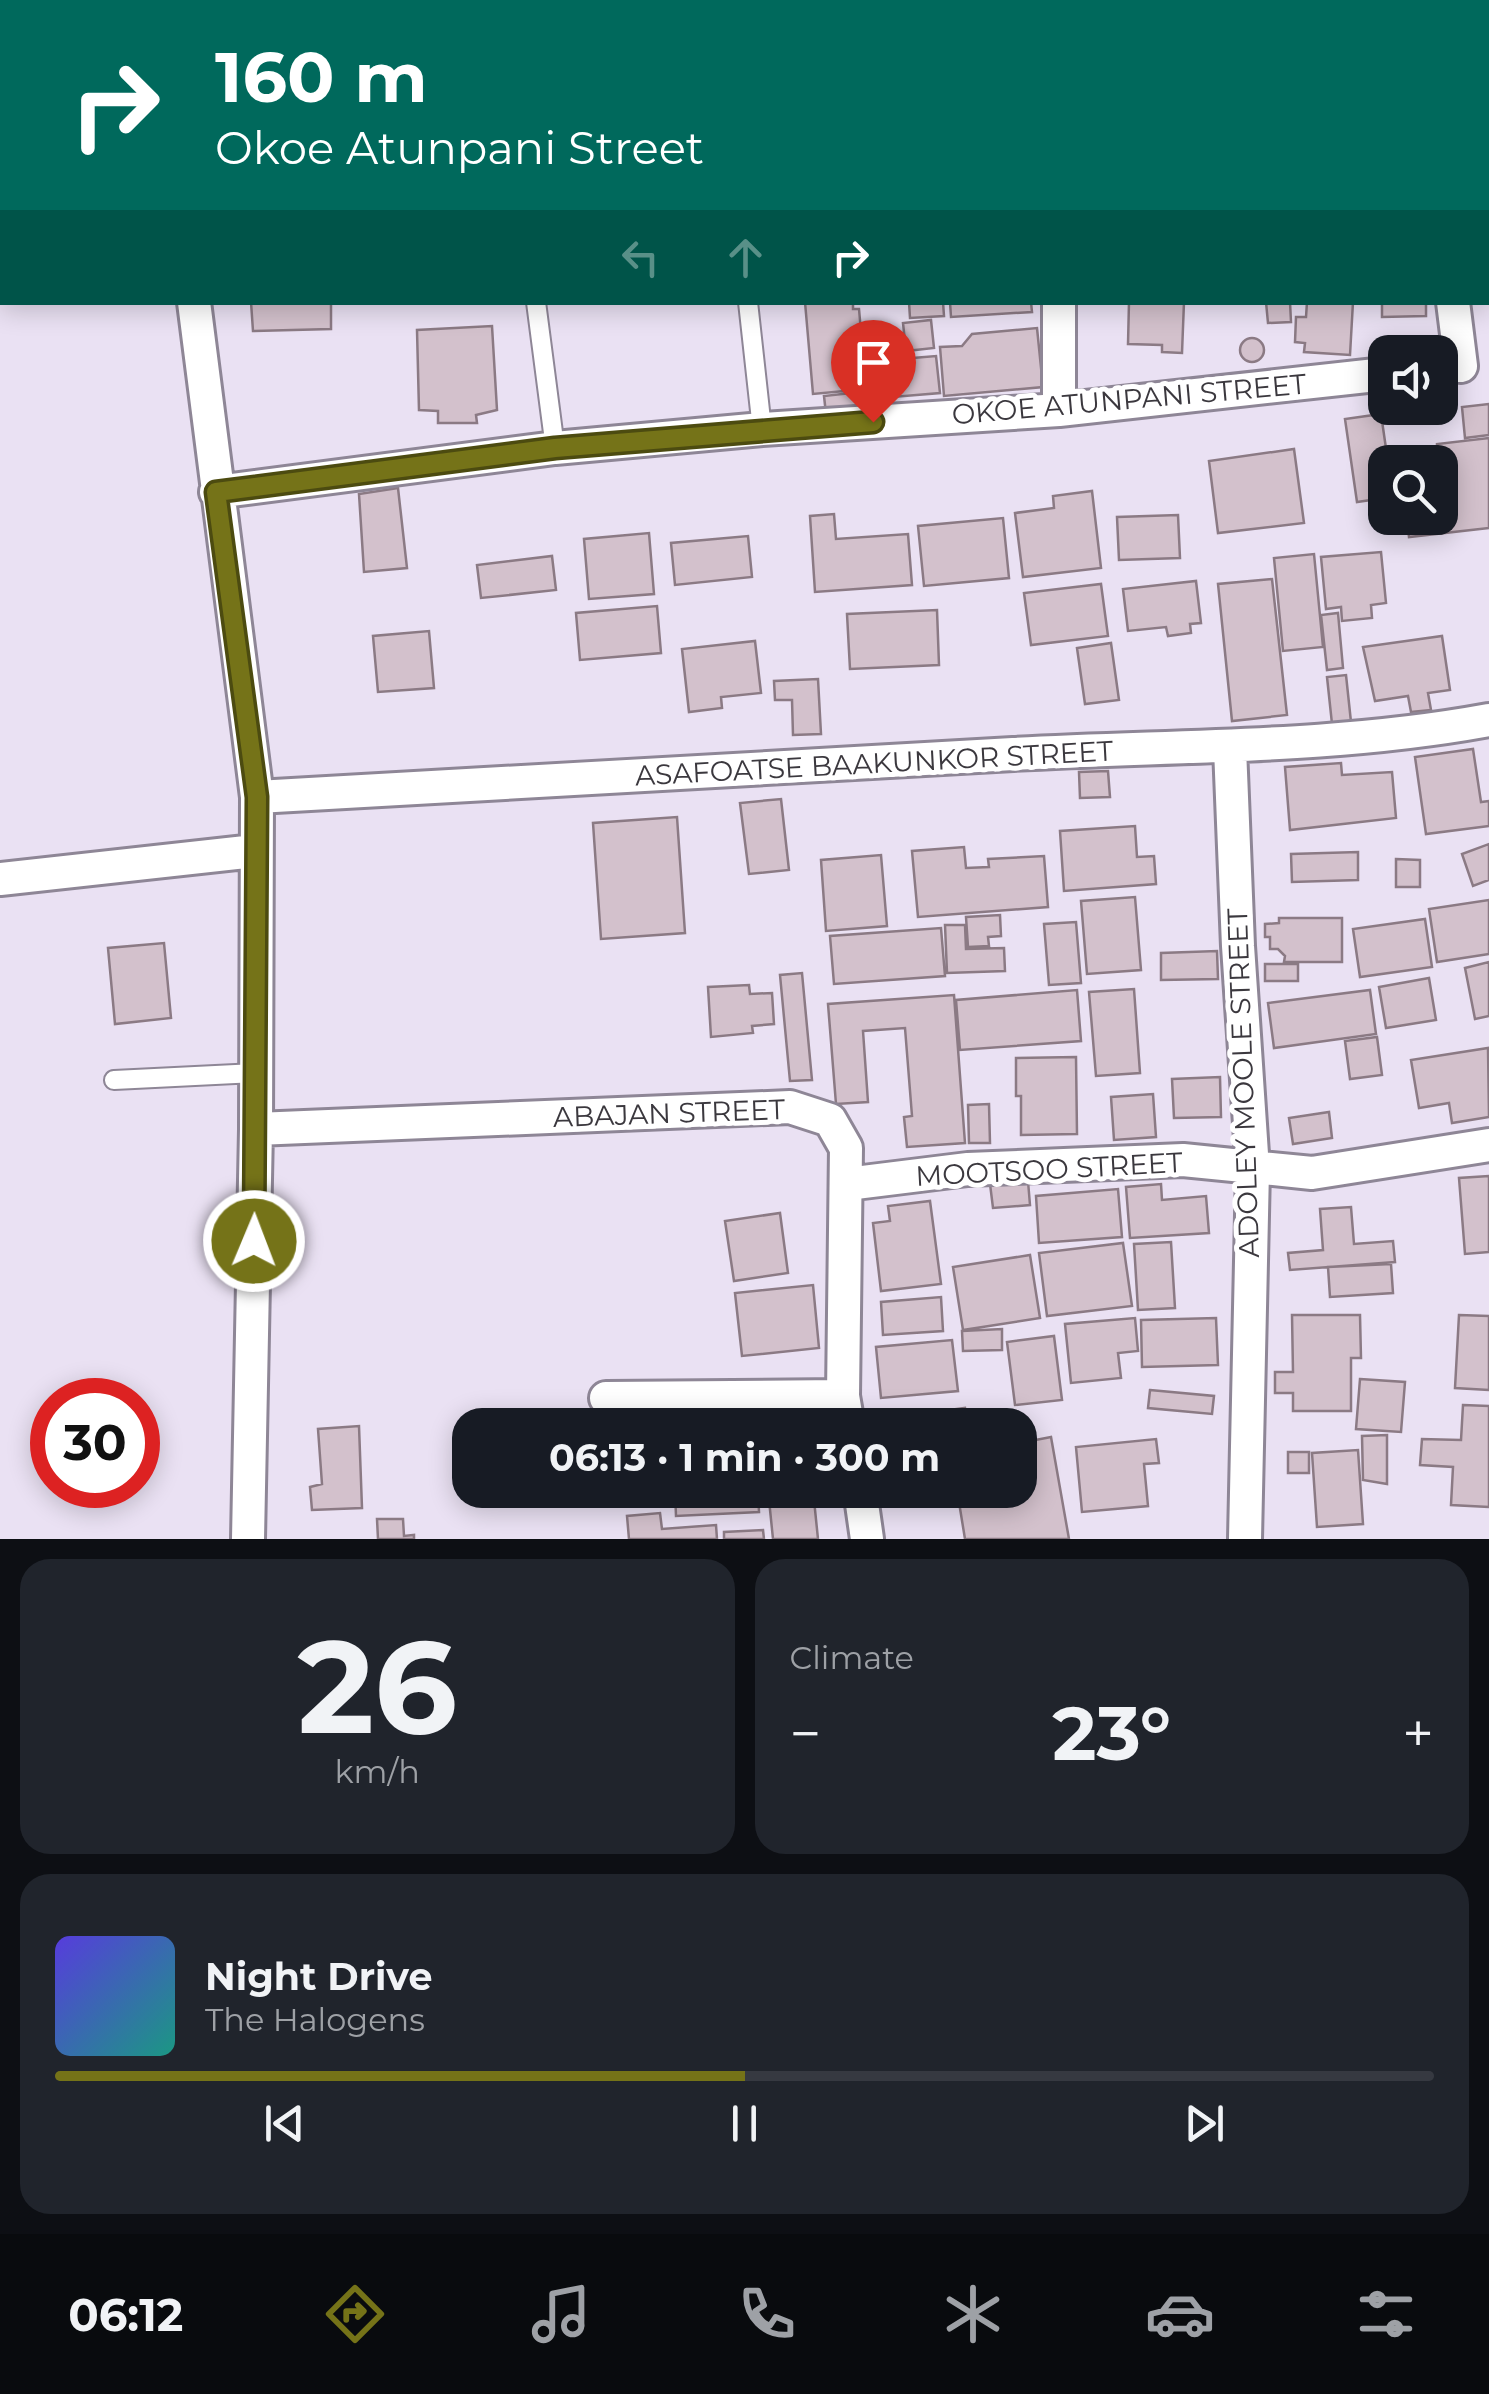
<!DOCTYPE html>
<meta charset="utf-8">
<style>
body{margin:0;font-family:Montserrat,sans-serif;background:#20242c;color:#f1f3f6;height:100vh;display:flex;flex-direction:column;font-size:38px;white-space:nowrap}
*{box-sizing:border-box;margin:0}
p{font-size:32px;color:#9ea1a6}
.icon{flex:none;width:55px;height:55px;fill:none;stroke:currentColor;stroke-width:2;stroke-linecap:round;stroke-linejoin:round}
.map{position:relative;height:1539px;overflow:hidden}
.side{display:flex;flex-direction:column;gap:20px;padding:20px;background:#0d0f14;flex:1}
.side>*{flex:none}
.hud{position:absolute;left:0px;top:0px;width:1490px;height:305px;box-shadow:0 5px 25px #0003;background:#00695c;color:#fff;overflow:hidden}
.fabs{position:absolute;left:1368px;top:335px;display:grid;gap:20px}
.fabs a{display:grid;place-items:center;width:90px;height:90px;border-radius:20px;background:#171b24;box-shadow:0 5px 25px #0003;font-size:50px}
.speed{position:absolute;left:30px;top:1378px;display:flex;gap:20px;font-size:50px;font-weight:700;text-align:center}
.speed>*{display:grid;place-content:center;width:130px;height:130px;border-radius:50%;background:#171b24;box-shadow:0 5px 25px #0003;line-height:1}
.speed .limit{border:15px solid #d22;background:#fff;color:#111}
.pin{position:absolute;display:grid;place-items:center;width:85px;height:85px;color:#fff;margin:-102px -42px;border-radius:50% 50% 50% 0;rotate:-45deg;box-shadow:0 0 10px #0007}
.pin .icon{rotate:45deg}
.me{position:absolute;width:110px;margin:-55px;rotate:1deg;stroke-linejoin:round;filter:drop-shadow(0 0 8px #0008)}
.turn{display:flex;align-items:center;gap:35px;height:210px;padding:0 50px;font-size:45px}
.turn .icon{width:130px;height:130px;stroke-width:2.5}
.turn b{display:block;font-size:70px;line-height:85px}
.lanes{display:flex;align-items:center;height:95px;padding:0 50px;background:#0003;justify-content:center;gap:50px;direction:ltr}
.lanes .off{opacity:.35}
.big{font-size:75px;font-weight:700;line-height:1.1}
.side .widget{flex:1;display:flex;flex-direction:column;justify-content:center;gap:15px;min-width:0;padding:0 35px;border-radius:30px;background:#20242c}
.side .dial{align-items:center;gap:0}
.dial b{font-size:130px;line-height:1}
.song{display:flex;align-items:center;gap:30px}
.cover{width:120px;height:120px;border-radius:15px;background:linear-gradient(135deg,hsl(250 70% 55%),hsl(170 70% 35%))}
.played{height:10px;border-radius:5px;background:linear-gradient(90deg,#757318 50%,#363941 50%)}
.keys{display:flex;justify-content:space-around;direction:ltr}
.heat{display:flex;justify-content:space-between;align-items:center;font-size:55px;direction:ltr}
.side .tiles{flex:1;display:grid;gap:20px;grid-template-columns:1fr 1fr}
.widget:last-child{grid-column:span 2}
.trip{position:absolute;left:452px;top:1408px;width:585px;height:100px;border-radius:30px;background:#171b24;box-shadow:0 5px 25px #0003;font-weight:700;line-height:100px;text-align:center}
.menu{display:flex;height:160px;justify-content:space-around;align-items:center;background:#090b0e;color:#9ea1a6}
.menu .icon{width:70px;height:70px}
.menu .active{color:#757318}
.menu b{font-size:45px;color:#f1f3f6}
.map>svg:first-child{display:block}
.building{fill:#d3c1cc;stroke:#8b7a84;stroke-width:2.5}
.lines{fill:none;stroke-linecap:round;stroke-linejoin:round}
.lane-casing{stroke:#8e8696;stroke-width:22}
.street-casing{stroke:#8e8696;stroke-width:38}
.lane{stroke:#fff;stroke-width:18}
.street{stroke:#fff;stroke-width:32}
.route-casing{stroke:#4c4b10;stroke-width:25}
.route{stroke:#757318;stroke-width:18}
.labels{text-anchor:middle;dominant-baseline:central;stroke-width:10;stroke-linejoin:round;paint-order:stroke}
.street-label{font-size:28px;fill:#3b383e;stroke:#fff}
</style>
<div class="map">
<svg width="1489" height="1539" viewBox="0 0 1489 1539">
<rect width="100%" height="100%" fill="#eae1f3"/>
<path class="building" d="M1180 0H1252L1180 2Z
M251 302H331V329L253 331Z
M805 302H853V309H859L866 389 813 394Z
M909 302H943L944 316 910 318Z
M950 302H1031L1032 312 951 317Z
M1129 302H1184L1182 353 1162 352V345L1128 344Z
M1266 302H1290L1291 322 1268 323Z
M1307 302H1353L1350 355 1304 352 1305 343 1295 342 1296 317H1306Z
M1382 302H1426V316L1382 317Z
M931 320 934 348 906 351 903 323Z
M492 326 497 410 476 415 477 423H438V411L419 410 417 330Z
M1037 328 1043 387 944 396 940 347 962 346 972 334Z
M1240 350a12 12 0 1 1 24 0a12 12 0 1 1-24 0Z
M936 356 940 393 893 397 889 360Z
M878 390 880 408 826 414 824 396Z
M1489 404V435L1465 438 1462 407Z
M1381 414 1388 462H1385V498L1357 502 1345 419Z
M1489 438V528L1409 537 1407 518H1440V462H1401L1400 453 1437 449V444Z
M1294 449 1304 523 1218 533 1209 461Z
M398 488 407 568 364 572 359 494Z
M1092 491 1101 568 1023 577 1015 513 1054 508 1053 496Z
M834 514 836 539 908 534 912 585 815 592 810 516Z
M1178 515 1180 558 1119 560 1117 517Z
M1003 518 1009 578 924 586 918 526Z
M649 533 654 594 589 599 584 539Z
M748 536 752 577 675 585 671 543Z
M1381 552 1386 603 1371 605 1372 618 1342 621 1341 607 1326 609 1321 557Z
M1314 554 1323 647 1283 651 1274 558Z
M552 556 556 590 481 598 477 565Z
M1272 579 1287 715 1232 721 1218 584Z
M1196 581 1201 623 1190 624 1191 633 1168 636 1166 627 1128 631 1123 589Z
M1101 584 1108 636 1031 645 1024 593Z
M657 606 661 653 580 660 576 613Z
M937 610 939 665 850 669 847 614Z
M1338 613 1343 668 1327 670 1321 615Z
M429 631 434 688 378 692 373 636Z
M1442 636 1450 690 1428 693 1431 710 1411 712 1408 696 1375 701 1363 647Z
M755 641 761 693 721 697 722 708 689 712 682 649Z
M1111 643 1119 700 1085 704 1077 648Z
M1346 675 1351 722 1332 724 1327 677Z
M818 679 821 734 793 735 792 700H775L774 681Z
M1473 749 1481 802 1489 801V826L1426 834 1415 757Z
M1341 763 1342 775 1392 772 1396 818 1290 830 1285 767Z
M1108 771 1110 797 1080 798 1079 772Z
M781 799 789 870 749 874 740 803Z
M677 817 685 933 601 939 593 823Z
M1135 826 1137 857 1154 856 1156 884 1064 891 1060 831Z
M1489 844V880L1473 886 1462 854Z
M964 847 966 868 989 867 988 859 1044 856 1048 907 918 917 912 851Z
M1358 852V880L1292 882 1291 854Z
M881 855 887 926 826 931 821 860Z
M1396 859 1420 860V887H1396Z
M1135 897 1141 970 1087 974 1081 901Z
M1489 900V954L1437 962 1429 909Z
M1000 915 1001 936 988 937 989 946 968 947 966 917Z
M1279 918H1342V962H1284L1285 956 1278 949H1270V937H1265V924L1279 923Z
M1425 919 1432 967 1360 977 1353 929Z
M1076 922 1081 983 1049 985 1044 924Z
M945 925H965L966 949 1004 948 1005 971 947 973Z
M941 928 945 976 834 984 830 936Z
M164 943 171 1018 115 1024 108 948Z
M1217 951 1218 979 1161 980V953Z
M1489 962V1016L1475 1019 1465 968Z
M1265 964H1298V981H1265Z
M802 973 812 1080 790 1081 780 975Z
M1429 978 1436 1020 1386 1028 1379 987Z
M749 985 750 994 772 993 774 1024 752 1026 753 1033 711 1037 708 987Z
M1134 989 1140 1073 1096 1076 1089 992Z
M1077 990 1081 1041 960 1050 956 1000Z
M1370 990 1376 1034 1274 1048 1268 1003Z
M954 995 965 1143 907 1147 904 1117 912 1116 905 1028 863 1031 868 1102 836 1104 828 1004Z
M1377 1037 1382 1075 1350 1079 1345 1041Z
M1488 1048 1489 1117 1452 1123 1449 1103 1419 1108 1411 1060Z
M1076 1057 1077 1134 1021 1135V1096H1016V1058Z
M1220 1077 1221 1117 1174 1118 1172 1079Z
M1153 1094 1156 1137 1114 1140 1111 1097Z
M989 1104 990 1143H969L968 1105Z
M1329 1112 1332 1138 1293 1144 1289 1118Z
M1489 1176V1252L1465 1254 1459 1178Z
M1028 1181 1030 1205 993 1208 990 1184Z
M1161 1184 1162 1200 1206 1196 1209 1233 1130 1238 1126 1187Z
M1118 1189 1122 1237 1039 1243 1036 1196Z
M930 1201 941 1284 881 1291 873 1223 890 1221 888 1206Z
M1351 1207 1354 1244 1393 1241 1395 1262 1290 1270 1288 1253 1323 1250 1320 1209Z
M780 1213 788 1273 734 1281 725 1221Z
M1171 1242 1175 1308 1138 1310 1134 1244Z
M1123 1243 1132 1306 1047 1316 1039 1253Z
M1030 1255 1040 1318 963 1330 953 1267Z
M1391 1264 1393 1293 1330 1297 1328 1267Z
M813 1285 819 1348 742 1356 735 1293Z
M941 1297 943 1331 883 1335 881 1302Z
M1292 1315H1360L1361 1358H1351V1411H1293V1393H1275V1372H1293Z
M1459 1315 1489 1316V1390L1455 1388Z
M1135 1318 1138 1351 1118 1353 1121 1378 1071 1383 1065 1324Z
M1216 1318 1218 1365 1142 1367 1141 1320Z
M1002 1329V1350L963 1351 962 1331Z
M1054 1336 1062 1400 1015 1405 1007 1342Z
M952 1340 958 1391 881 1398 876 1347Z
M1360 1379 1405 1382 1401 1432 1356 1429Z
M1150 1390 1214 1396 1212 1414 1148 1408Z
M1463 1405 1489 1406V1507L1451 1505 1453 1467 1420 1465 1422 1439 1461 1440Z
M965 1408 968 1425H882L881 1419Z
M359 1426 362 1508 312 1510 310 1487 322 1484 318 1429Z
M1387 1435V1484L1363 1480 1362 1436Z
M1051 1437 1069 1539H965L957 1490H1020V1443Z
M1156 1439 1159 1463 1144 1464 1148 1506 1082 1512 1076 1447Z
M1358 1450 1363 1524 1317 1527 1312 1453Z
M1288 1452H1309V1473H1288Z
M675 1490H758L759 1512 676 1516Z
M768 1490H813L818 1539H773Z
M660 1513 662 1529 716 1525 717 1539H629L627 1516Z
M377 1519H403L404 1536 414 1535V1539H378Z
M763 1530 764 1539H724V1532Z"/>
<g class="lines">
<g class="lane-casing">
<path id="lane" d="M536 302 555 448
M748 302 762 429
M114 1080 256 1073"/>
</g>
<g class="street-casing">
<path id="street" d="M176 0 177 2
M1388 0 1391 2
M1060 2V0
M0 239H2
M194 302 257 797 256 1129 248 1539
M1453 302 1461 366
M1059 410V302
M216 492 555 448 762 429 1059 410 1385 374
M1230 748 1238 946 1253 1169 1245 1539
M257 797C509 782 761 767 1013 754 1172 745 1332 749 1489 720
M0 879 255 851
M256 1129 790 1107 830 1120 846 1148 843 1396 848 1425
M847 1184 968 1169 1183 1160 1312 1173 1489 1145
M606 1398 843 1396
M860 1490 867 1539"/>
</g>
<use href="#lane" class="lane"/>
<use href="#street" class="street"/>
</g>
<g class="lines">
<g class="route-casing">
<path id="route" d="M254 1241 257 797 216 492 555 448 873 422"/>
</g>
<use href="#route" class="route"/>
</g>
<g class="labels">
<g class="street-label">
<text transform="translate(1129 399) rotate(-5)">OKOE ATUNPANI STREET</text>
<text transform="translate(874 763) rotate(-3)">ASAFOATSE BAAKUNKOR STREET</text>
<text transform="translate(1243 1083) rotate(-92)">ADOLEY MOOLE STREET</text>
<text transform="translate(669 1113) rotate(-2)">ABAJAN STREET</text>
<text transform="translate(1049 1169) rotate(-3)">MOOTSOO STREET</text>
</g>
</g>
</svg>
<div class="fabs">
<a><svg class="icon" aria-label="sound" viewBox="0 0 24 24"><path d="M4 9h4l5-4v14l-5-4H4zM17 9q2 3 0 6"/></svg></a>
<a><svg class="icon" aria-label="search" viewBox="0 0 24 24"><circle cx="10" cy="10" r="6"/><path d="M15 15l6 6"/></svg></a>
</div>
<div class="speed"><div class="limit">30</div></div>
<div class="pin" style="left:873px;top:422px;background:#d93025"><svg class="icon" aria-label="arrive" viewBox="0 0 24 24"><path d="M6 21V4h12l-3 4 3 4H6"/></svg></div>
<svg class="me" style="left:254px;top:1241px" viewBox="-20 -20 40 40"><circle r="17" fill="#757318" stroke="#fff" stroke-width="3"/><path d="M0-11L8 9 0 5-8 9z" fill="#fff"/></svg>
<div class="trip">06:13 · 1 min · 300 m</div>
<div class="hud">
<div class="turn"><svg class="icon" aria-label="right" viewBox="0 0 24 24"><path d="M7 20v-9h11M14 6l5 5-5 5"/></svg><div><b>160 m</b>Okoe Atunpani Street</div></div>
<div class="lanes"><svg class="icon off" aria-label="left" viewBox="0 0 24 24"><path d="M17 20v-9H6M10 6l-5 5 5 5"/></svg><svg class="icon off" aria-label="ahead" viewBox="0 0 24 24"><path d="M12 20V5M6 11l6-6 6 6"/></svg><svg class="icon" aria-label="right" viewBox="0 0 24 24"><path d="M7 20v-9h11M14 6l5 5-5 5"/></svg></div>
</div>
</div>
<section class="side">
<div class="tiles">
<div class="widget dial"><b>26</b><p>km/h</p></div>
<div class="widget"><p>Climate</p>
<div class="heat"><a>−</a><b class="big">23°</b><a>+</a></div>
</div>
<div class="widget">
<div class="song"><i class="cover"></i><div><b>Night Drive</b><p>The Halogens</p></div></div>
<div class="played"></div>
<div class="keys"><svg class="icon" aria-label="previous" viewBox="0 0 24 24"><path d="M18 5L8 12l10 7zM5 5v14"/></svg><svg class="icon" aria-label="pause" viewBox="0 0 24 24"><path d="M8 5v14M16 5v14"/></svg><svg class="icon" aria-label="next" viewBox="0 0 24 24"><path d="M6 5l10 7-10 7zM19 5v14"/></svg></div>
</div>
</div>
</section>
<nav class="menu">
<b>06:12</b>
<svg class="icon active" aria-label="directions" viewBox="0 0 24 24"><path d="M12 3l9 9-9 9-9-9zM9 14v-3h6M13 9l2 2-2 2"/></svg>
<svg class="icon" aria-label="music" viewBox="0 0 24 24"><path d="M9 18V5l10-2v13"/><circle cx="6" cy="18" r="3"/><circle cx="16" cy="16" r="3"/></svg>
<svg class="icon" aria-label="phone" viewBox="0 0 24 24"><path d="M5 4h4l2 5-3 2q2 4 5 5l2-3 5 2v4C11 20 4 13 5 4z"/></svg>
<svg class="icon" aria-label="climate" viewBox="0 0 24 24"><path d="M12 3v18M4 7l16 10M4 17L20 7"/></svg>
<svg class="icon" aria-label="car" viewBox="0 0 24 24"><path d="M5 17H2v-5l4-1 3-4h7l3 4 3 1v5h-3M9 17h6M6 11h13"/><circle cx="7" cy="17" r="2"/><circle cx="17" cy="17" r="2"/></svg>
<svg class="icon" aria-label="filters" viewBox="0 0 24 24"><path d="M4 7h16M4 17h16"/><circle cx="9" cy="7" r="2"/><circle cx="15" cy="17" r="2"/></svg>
</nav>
